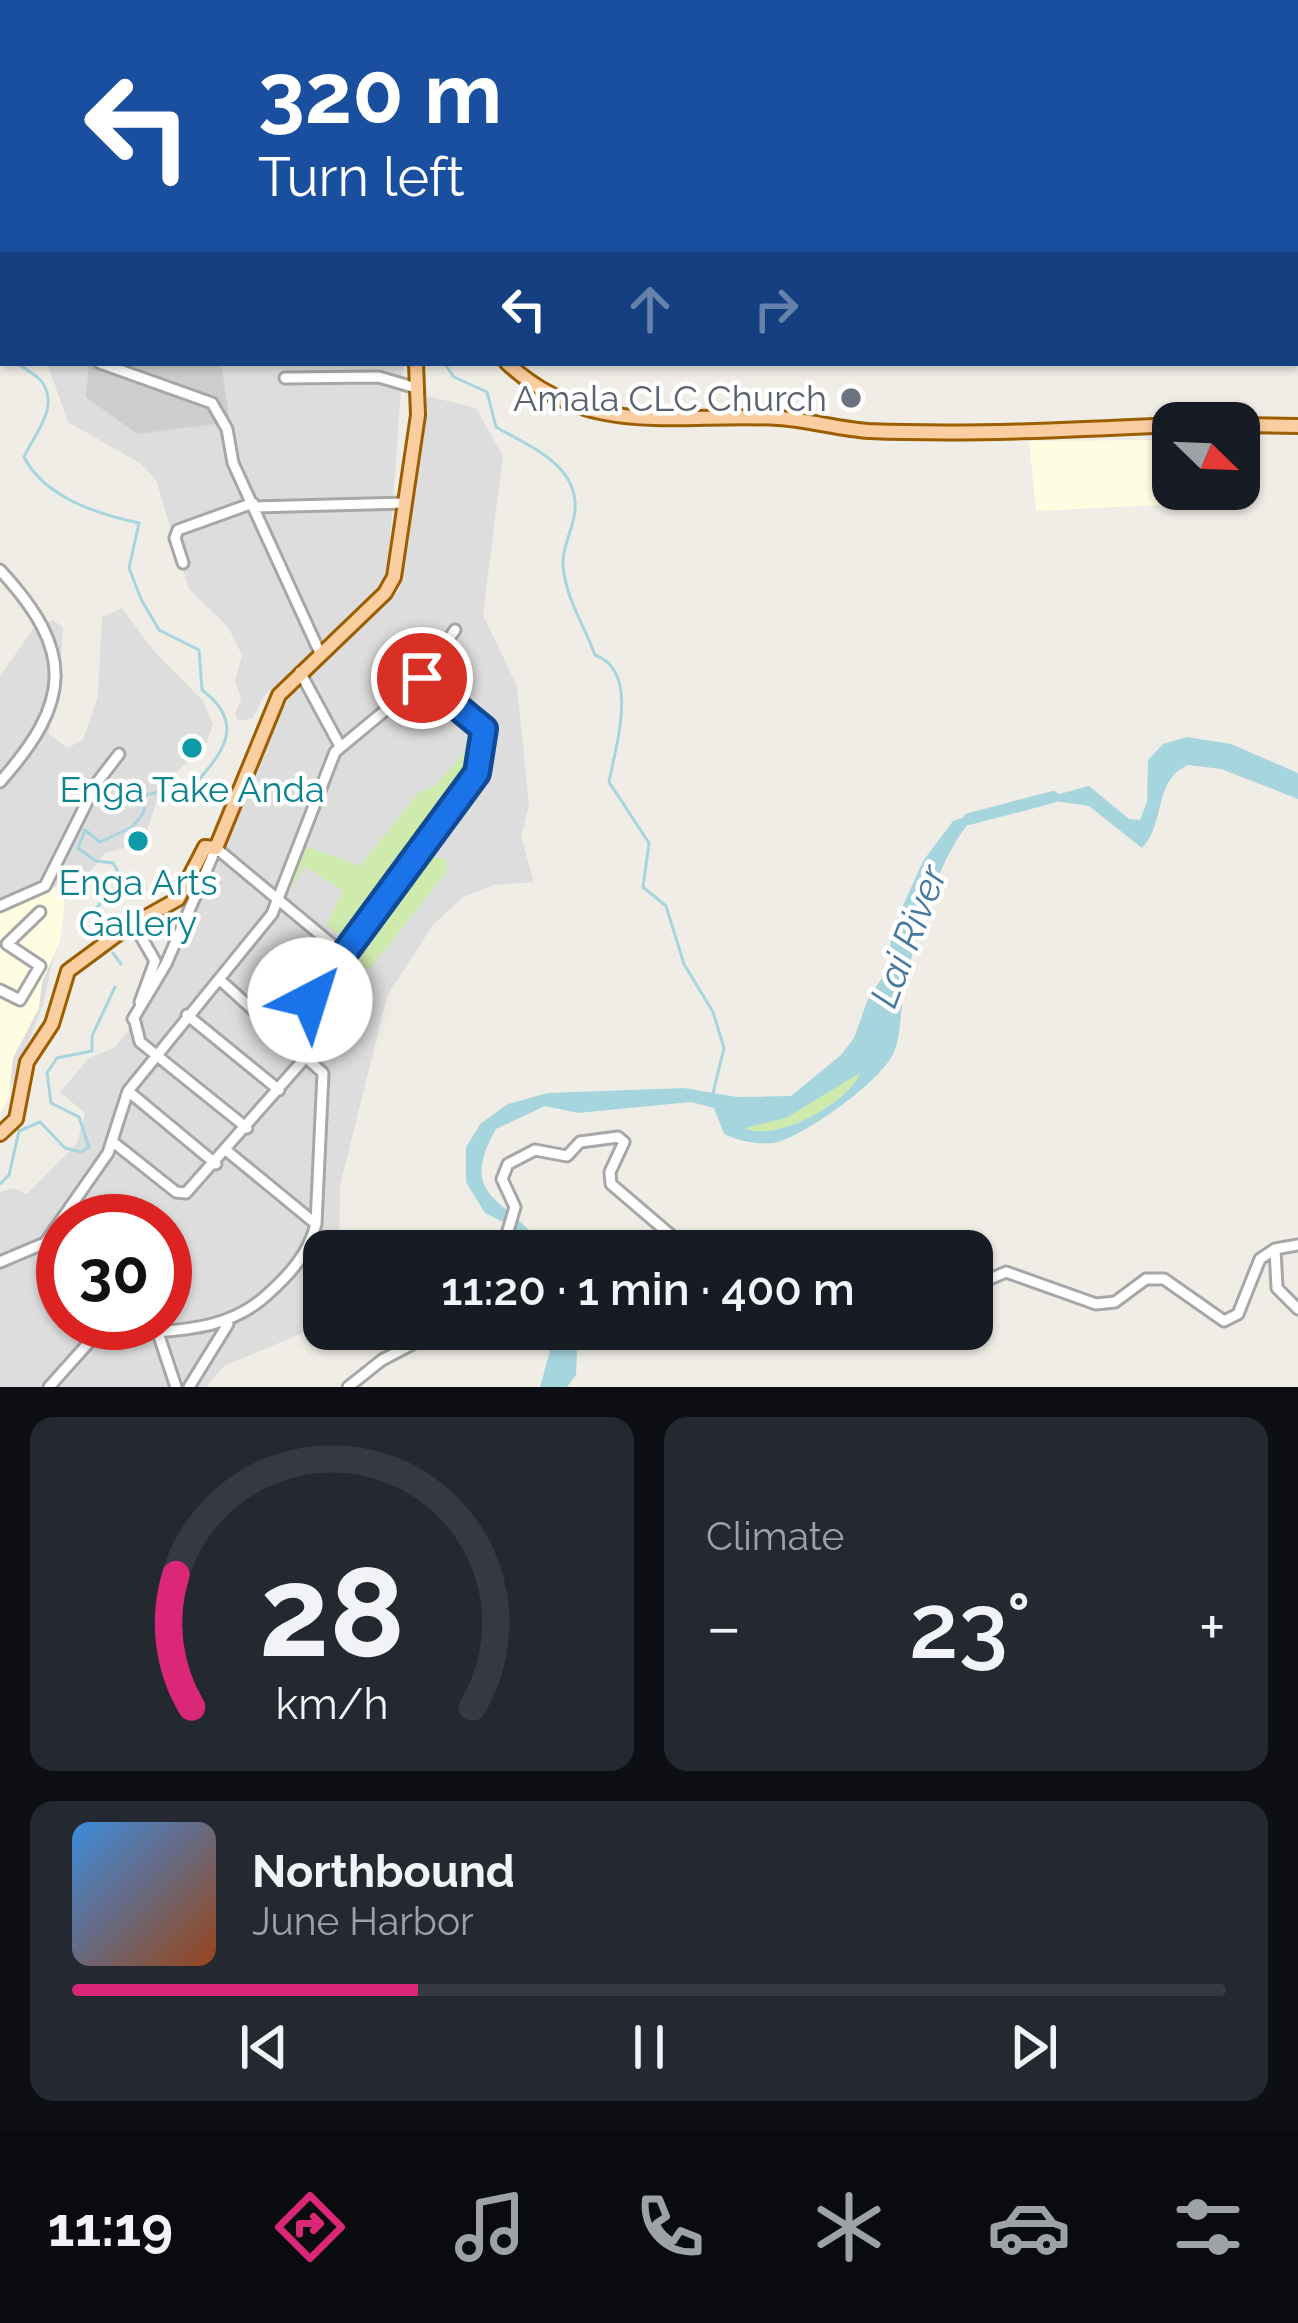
<!DOCTYPE html>
<meta charset="utf-8">
<style>
body{margin:0;font-family:Raleway,sans-serif;background:#242831;color:#f1f3f6;height:100vh;display:flex;flex-direction:column;font-size:45px;white-space:nowrap}
*{box-sizing:border-box;margin:0}
p{font-size:39px;color:#9ea1a6}
.icon{flex:none;width:66px;height:66px;fill:none;stroke:currentColor;stroke-width:2;stroke-linecap:round;stroke-linejoin:round}
.map{position:relative;height:1387px;overflow:hidden}
.sheet{display:flex;flex-direction:column;gap:30px;padding:30px;background:#0d0f14;flex:1}
.sheet>*{flex:none}
.banner{position:absolute;left:0px;top:0px;width:1299px;height:366px;box-shadow:0 3px 9px #0004;background:#1a4fa0;color:#fff;overflow:hidden}
.needle{width:78px;rotate:113deg}
.buttons{position:absolute;left:1152px;top:402px;display:grid;gap:24px}
.buttons a{display:grid;place-items:center;width:108px;height:108px;border-radius:24px;background:#171b24;box-shadow:0 3px 9px #0004;font-size:60px}
.speed{position:absolute;left:36px;top:1194px;display:flex;gap:24px;font-size:60px;font-weight:700;text-align:center}
.speed>*{display:grid;place-content:center;width:156px;height:156px;border-radius:50%;background:#171b24;box-shadow:0 3px 9px #0004;line-height:1}
.speed .limit{border:18px solid #d22;background:#fff;color:#111}
.pin{position:absolute;display:grid;place-items:center;width:102px;height:102px;color:#fff;margin:-51px;border:6px solid #fff;border-radius:50%;box-shadow:0 3px 12px #0007}
.me{position:absolute;width:132px;margin:-66px;rotate:40deg;stroke-linejoin:round;filter:drop-shadow(0 0 9px #0008)}
.turn{display:flex;align-items:center;gap:42px;height:252px;padding:0 60px;font-size:54px}
.turn .icon{width:156px;height:156px;stroke-width:2.5}
.turn b{display:block;font-size:84px;line-height:102px}
.lanes{display:flex;align-items:center;height:114px;padding:0 60px;background:#0003;justify-content:center;gap:60px;direction:ltr}
.lanes .off{opacity:.35}
.big{font-size:90px;font-weight:600;line-height:1.1}
.sheet .widget{flex:1;display:flex;flex-direction:column;justify-content:center;gap:18px;min-width:0;padding:0 42px;border-radius:24px;background:#242831}
.sheet .dial{align-items:center;gap:0}
.dial svg{height:312px;overflow:visible;fill:none;stroke:#363941;stroke-width:7;stroke-linecap:round;text-anchor:middle}
.dial text{fill:#f1f3f6;stroke:none}
.song{display:flex;align-items:center;gap:36px}
.cover{width:144px;height:144px;border-radius:18px;background:linear-gradient(135deg,hsl(210 70% 55%),hsl(20 70% 35%))}
.played{height:12px;border-radius:6px;background:linear-gradient(90deg,#db2777 30%,#363941 30%)}
.keys{display:flex;justify-content:space-around;direction:ltr}
.heat{display:flex;justify-content:space-between;align-items:center;font-size:66px;direction:ltr}
.sheet .tiles{flex:1;display:grid;gap:30px;grid-template-columns:1fr 1fr}
.widget:last-child{grid-column:span 2}
.trip{position:absolute;left:303px;top:1230px;width:690px;height:120px;border-radius:24px;background:#171b24;box-shadow:0 3px 9px #0004;font-weight:600;line-height:120px;text-align:center}
.menu{display:flex;height:192px;justify-content:space-around;align-items:center;background:#090b0e;color:#9ea1a6}
.menu .icon{width:84px;height:84px}
.menu .current{color:#db2777}
.menu b{font-size:54px;color:#f1f3f6}
.map>svg:first-child{display:block}
.residential{fill:#dedddd;fill-rule:evenodd}
.education{fill:#fffde1}
.religious{fill:#cecece}
.grass{fill:#cfeaad}
.water{fill:#a7d5de;fill-rule:evenodd}
.lines{fill:none;stroke-linecap:round;stroke-linejoin:round}
.stream{stroke:#a7d5de;stroke-width:3}
.river{stroke:#a7d5de;stroke-width:12}
.minor-casing{stroke:#a7a7a7;stroke-width:15}
.major-casing{stroke:#9b5e01;stroke-width:18}
.minor{stroke:#fff;stroke-width:9}
.major{stroke:#fbcea1;stroke-width:12}
.route-casing{stroke:#114b97;stroke-width:30}
.route{stroke:#1a73e8;stroke-width:21}
.worship-dot{fill:#6b7280;stroke:#fff;stroke-width:4.5}
.culture-dot{fill:#0f9aa8;stroke:#fff;stroke-width:4.5}
.labels{text-anchor:middle;dominant-baseline:central;stroke-width:9;stroke-linejoin:round;paint-order:stroke}
.worship-label{font-size:36px;fill:#5b616d;stroke:#fff;text-anchor:end}
.culture-label{font-size:36px;fill:#0d838f;stroke:#fff}
.water-label{font-size:39px;font-style:italic;fill:#4679a0;stroke:#fff}
</style>
<div class="map">
<svg width="1298" height="1387" viewBox="0 0 1298 1387">
<rect width="100%" height="100%" fill="#f0ede7"/>
<path class="residential" d="M47 363H403L388 568 379 589 263 697 253 718 238 721 235 714 241 698 235 681 242 655 228 627 189 589 156 480 140 463 68 422Z
M427 396 476 408 503 456 483 615 517 686 529 805 521 837 534 882 494 885 463 897 433 925 387 996 340 1186 339 1251H324V1324L224 1366 206 1387H0V1192L14 1188 27 1194 77 1143 85 1113 60 1092 88 1059 115 1047 152 999 209 884 268 733 290 697 399 591ZM63 1221H165V1323H63Z
M122 608 153 650 203 701 213 724 207 742 161 788 143 843 105 853 65 902 43 1005 0 1114V676L36 625 53 620 63 627 59 696 48 733 67 748 83 740 98 696 102 617Z"/>
<path class="education" d="M1173 440 1176 504 1036 511 1029 441Z
M58 886 65 902 60 941 42 982 39 1008 13 1058 9 1096 0 1114V910Z"/>
<path class="religious" d="M89 363H221L230 422 137 434 86 397Z"/>
<path class="grass" d="M474 742C476 781 378 902 351 942L326 925 343 890 304 866 289 894 305 846 360 866 419 792 435 786Z
M422 856 446 859 447 872 369 970 360 967V945Z
M273 961 305 986 279 1020 248 991Z
M861 1072C848 1102 775 1145 744 1127L786 1118Z"/>
<path class="water" d="M1187 737 1231 744 1298 773V799L1221 769 1188 765C1153 780 1166 824 1142 848L1089 806 1041 799 1089 786 1129 819 1140 820 1147 802 1148 760 1163 744Z
M980 812C941 843 912 947 903 997 900 1014 901 1036 894 1052 882 1081 808 1133 778 1142 763 1146 738 1141 724 1134L714 1108 691 1102 578 1113 545 1106 496 1129C454 1203 514 1197 544 1251H527L505 1223 485 1213 466 1182V1147L481 1123 508 1104 548 1093 684 1088 737 1097 791 1096 841 1055 854 1038 868 999 886 972 893 928 923 861 953 821ZM860 1073C848 1103 776 1143 745 1128L786 1118Z
M556 1329H578L576 1375 567 1387H540Z"/>
<g class="lines">
<path class="stream" d="M461 3 463 0
M0 334 3 338
M18 363C25 370 36 374 42 382 60 408 34 434 24 457 45 498 98 514 139 523L129 568 141 599 159 630 199 650 202 690C258 732 205 767 182 801L159 792 146 795 143 814 132 827 100 842 85 830 78 848 96 861 113 863 120 875C114 900 86 908 82 932
M444 363 454 377 487 392 496 427C528 446 579 464 575 511 573 530 562 546 563 566 566 599 584 625 595 655 640 671 616 744 609 782L649 843 643 887 666 906 684 964 713 1012 724 1048 713 1093
M113 953 121 964
M0 1184 9 1175 19 1131 40 1122 65 1148 81 1152 89 1147 79 1117 51 1103 47 1073 57 1058 92 1051V1036L115 987"/>
<path class="river" d="M969 819 1053 797"/>
<g class="minor-casing">
<path id="minor" d="M484 3 486 0
M100 363 212 403 227 429 233 463 320 653
M285 378 379 377 416 388
M254 507 406 503
M183 563 175 538 178 530 253 503
M0 570C76 652 71 702 0 782
M300 672 340 746
M0 906 45 886 96 784 119 754
M126 928 139 933 155 961 140 1002
M0 990 20 1000 40 966 7 944 40 912
M187 1015 279 1090
M134 1018 140 1042 247 1128
M133 1019 166 964 216 848 346 956
M282 1032 337 968 471 783 484 729 421 678
M128 1091 216 1164
M113 1142 176 1192 186 1193 305 1058
M227 1151 316 1224
M70 1208 86 1221
M1275 1249 1298 1245
M502 1251 515 1207 502 1179 508 1164 535 1150 567 1156 580 1142 618 1137 624 1142 610 1172 611 1184 680 1243 718 1251
M0 1262 45 1243 108 1153 128 1091 272 914 335 752 417 684 455 630
M972 1287 1006 1272 1096 1304 1115 1302 1146 1279H1164L1224 1321 1238 1314 1260 1259 1275 1249 1277 1288 1298 1309
M56 1312 63 1315
M73 1323 92 1339
M158 1333 176 1387
M49 1387 92 1339C155 1327 220 1340 269 1293 290 1274 309 1253 316 1224L323 1073 219 979
M189 1387 228 1324
M348 1387 382 1360 441 1329"/>
</g>
<g class="major-casing">
<path id="major" d="M507 363C590 440 679 412 778 418 809 420 839 429 869 431 970 435 1072 430 1173 425
M1239 425 1298 426
M0 1134 16 1119 27 1062 52 1024 68 971 126 928 178 899 205 847 216 848 279 695 385 593 394 577 418 415 416 363"/>
</g>
<use href="#minor" class="minor"/>
<use href="#major" class="major"/>
</g>
<g class="lines">
<g class="route-casing">
<path id="route" d="M310 1000 477 773 484 729 422 678"/>
</g>
<use href="#route" class="route"/>
</g>
<circle class="worship-dot" cx="851" cy="398" r="12"/>
<g class="culture-dot">
<circle cx="192" cy="748" r="12"/>
<circle cx="138" cy="841" r="12"/>
</g>
<g class="labels">
<g class="worship-label">
<text x="827" y="398">Amala CLC Church</text>
</g>
<g class="culture-label">
<text x="192" y="789">Enga Take Anda</text>
<text x="138" y="882">Enga Arts<tspan x="138" dy="41">Gallery</tspan></text>
</g>
<g class="water-label">
<text transform="translate(908 936) rotate(-69)">Lai River</text>
</g>
</g>
</svg>
<div class="buttons">
<a><svg class="needle" viewBox="-14 -14 28 28"><path d="M0-13l5 13h-10z" fill="#e53935"/><path d="M0 13l5-13h-10z" fill="#9ea1a6"/></svg></a>
</div>
<div class="speed"><div class="limit">30</div></div>
<div class="pin" style="left:422px;top:678px;background:#d93025"><svg class="icon" aria-label="arrive" viewBox="0 0 24 24"><path d="M6 21V4h12l-3 4 3 4H6"/></svg></div>
<svg class="me" style="left:310px;top:1000px" viewBox="-20 -20 40 40"><circle r="19" fill="#fff"/><path d="M0-13L10 11 0 6-10 11z" fill="#1a73e8"/></svg>
<div class="trip">11:20 · 1 min · 400 m</div>
<div class="banner">
<div class="turn"><svg class="icon" aria-label="left" viewBox="0 0 24 24"><path d="M17 20v-9H6M10 6l-5 5 5 5"/></svg><div><b>320 m</b>Turn left</div></div>
<div class="lanes"><svg class="icon" aria-label="left" viewBox="0 0 24 24"><path d="M17 20v-9H6M10 6l-5 5 5 5"/></svg><svg class="icon off" aria-label="ahead" viewBox="0 0 24 24"><path d="M12 20V5M6 11l6-6 6 6"/></svg><svg class="icon off" aria-label="right" viewBox="0 0 24 24"><path d="M7 20v-9h11M14 6l5 5-5 5"/></svg></div>
</div>
</div>
<section class="sheet">
<div class="tiles">
<div class="widget dial"><svg viewBox="0 0 100 80">
<path d="M14 69A42 42 0 1 1 86 69"/>
<path d="M14 69A42 42 0 0 1 10 35" stroke="#db2777"/>
<text x="50" y="56" font-size="32" font-weight="700">28</text>
<text x="50" y="72" font-size="11">km/h</text>
</svg></div>
<div class="widget"><p>Climate</p>
<div class="heat"><a>−</a><b class="big">23°</b><a>+</a></div>
</div>
<div class="widget">
<div class="song"><i class="cover"></i><div><b>Northbound</b><p>June Harbor</p></div></div>
<div class="played"></div>
<div class="keys"><svg class="icon" aria-label="previous" viewBox="0 0 24 24"><path d="M18 5L8 12l10 7zM5 5v14"/></svg><svg class="icon" aria-label="pause" viewBox="0 0 24 24"><path d="M8 5v14M16 5v14"/></svg><svg class="icon" aria-label="next" viewBox="0 0 24 24"><path d="M6 5l10 7-10 7zM19 5v14"/></svg></div>
</div>
</div>
</section>
<nav class="menu">
<b>11:19</b>
<svg class="icon current" aria-label="directions" viewBox="0 0 24 24"><path d="M12 3l9 9-9 9-9-9zM9 14v-3h6M13 9l2 2-2 2"/></svg>
<svg class="icon" aria-label="music" viewBox="0 0 24 24"><path d="M9 18V5l10-2v13"/><circle cx="6" cy="18" r="3"/><circle cx="16" cy="16" r="3"/></svg>
<svg class="icon" aria-label="phone" viewBox="0 0 24 24"><path d="M5 4h4l2 5-3 2q2 4 5 5l2-3 5 2v4C11 20 4 13 5 4z"/></svg>
<svg class="icon" aria-label="climate" viewBox="0 0 24 24"><path d="M12 3v18M4 7l16 10M4 17L20 7"/></svg>
<svg class="icon" aria-label="car" viewBox="0 0 24 24"><path d="M5 17H2v-5l4-1 3-4h7l3 4 3 1v5h-3M9 17h6M6 11h13"/><circle cx="7" cy="17" r="2"/><circle cx="17" cy="17" r="2"/></svg>
<svg class="icon" aria-label="filters" viewBox="0 0 24 24"><path d="M4 7h16M4 17h16"/><circle cx="9" cy="7" r="2"/><circle cx="15" cy="17" r="2"/></svg>
</nav>
